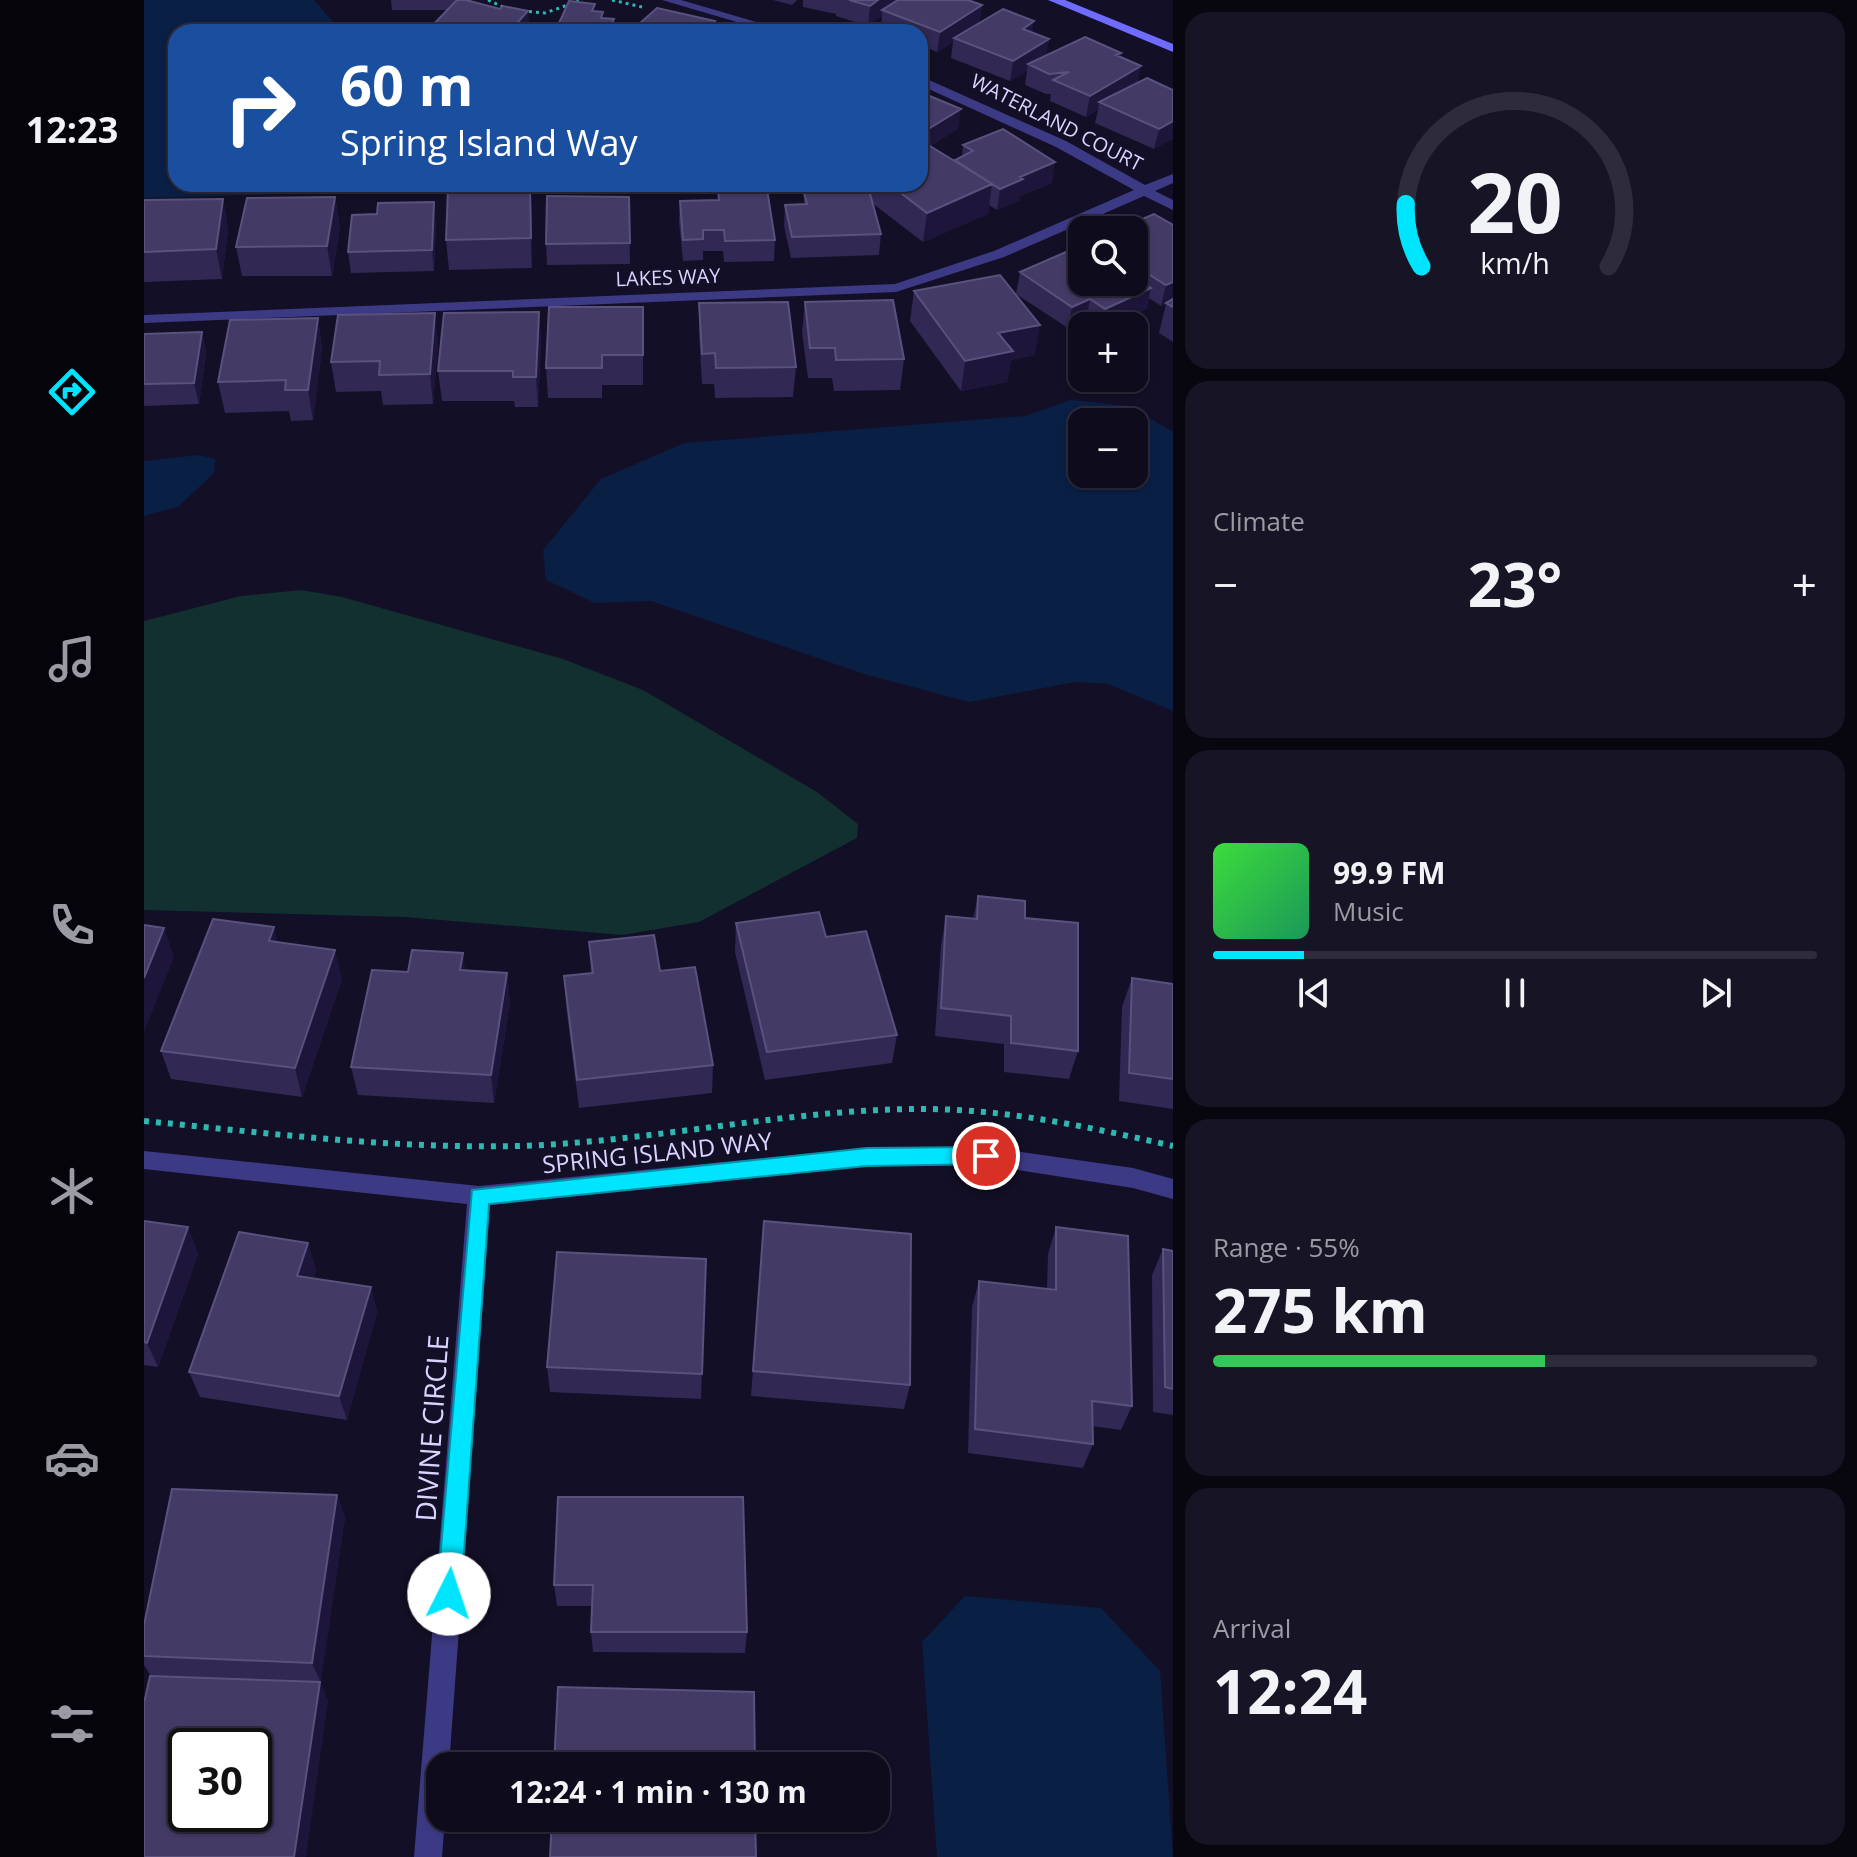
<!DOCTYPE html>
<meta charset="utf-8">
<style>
body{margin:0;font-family:"Open Sans",sans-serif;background:#171425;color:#f1f3f6;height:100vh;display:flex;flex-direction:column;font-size:30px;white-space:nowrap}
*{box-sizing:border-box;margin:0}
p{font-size:26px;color:#9b9ba3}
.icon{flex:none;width:44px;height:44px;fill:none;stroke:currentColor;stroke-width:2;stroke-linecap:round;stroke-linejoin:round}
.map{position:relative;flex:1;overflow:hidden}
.side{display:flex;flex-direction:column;gap:12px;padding:12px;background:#08060f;width:684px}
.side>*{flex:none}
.top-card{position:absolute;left:24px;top:24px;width:760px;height:168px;border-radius:24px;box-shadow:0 2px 6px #0004,0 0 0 2px #2e2b3b;background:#1a4fa0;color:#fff;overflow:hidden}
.tools{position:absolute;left:924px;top:216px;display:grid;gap:16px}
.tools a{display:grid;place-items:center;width:80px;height:80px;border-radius:16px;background:#0e0b1c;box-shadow:0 2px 6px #0004,0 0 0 2px #2e2b3b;font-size:40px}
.speed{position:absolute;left:24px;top:1728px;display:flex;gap:16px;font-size:40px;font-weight:700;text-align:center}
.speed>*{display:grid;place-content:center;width:104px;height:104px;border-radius:50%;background:#0e0b1c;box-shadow:0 2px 6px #0004,0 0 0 2px #2e2b3b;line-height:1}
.speed .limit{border:4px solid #111;border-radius:12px;background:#fff;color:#111}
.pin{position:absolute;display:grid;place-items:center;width:68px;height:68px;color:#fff;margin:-34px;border:4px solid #fff;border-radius:50%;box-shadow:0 2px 8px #0007}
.me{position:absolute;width:88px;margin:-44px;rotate:4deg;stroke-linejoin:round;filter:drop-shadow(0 0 6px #0008)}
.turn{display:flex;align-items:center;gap:28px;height:168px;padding:0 40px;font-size:36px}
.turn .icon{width:104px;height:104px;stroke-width:2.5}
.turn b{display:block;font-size:56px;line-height:68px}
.big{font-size:60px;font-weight:700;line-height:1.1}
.side .card{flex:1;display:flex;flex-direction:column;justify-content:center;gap:12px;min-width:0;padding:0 28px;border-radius:24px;background:#171425}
.side .dial{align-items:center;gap:0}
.dial svg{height:208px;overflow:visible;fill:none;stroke:#2e2b3b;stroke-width:7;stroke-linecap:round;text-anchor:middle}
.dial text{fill:#f1f3f6;stroke:none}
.song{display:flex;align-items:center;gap:24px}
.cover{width:96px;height:96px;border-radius:12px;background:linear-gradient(135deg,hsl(120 70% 55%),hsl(150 70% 35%))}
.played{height:8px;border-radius:4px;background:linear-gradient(90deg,#00e5ff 15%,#2e2b3b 15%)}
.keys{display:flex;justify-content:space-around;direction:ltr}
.heat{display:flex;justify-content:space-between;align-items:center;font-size:44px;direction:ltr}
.charge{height:12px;border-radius:6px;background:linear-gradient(90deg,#34c759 55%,#2e2b3b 0)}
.trip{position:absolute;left:282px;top:1752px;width:464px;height:80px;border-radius:24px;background:#0e0b1c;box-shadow:0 2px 6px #0004,0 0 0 2px #2e2b3b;font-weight:700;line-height:80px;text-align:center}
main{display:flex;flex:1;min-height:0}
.dock{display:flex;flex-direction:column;width:144px;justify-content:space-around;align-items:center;background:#06040b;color:#9b9ba3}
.dock .icon{width:56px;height:56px}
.dock .on{color:#00e5ff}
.dock b{font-size:36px;color:#f1f3f6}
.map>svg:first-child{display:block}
.green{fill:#12302f}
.water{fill:#0a1f44;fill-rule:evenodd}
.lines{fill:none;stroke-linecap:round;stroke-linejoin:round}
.path-far1{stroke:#2fb8b0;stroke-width:3;stroke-dasharray:3 4;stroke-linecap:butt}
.path{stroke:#2fb8b0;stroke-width:6;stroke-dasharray:5 7;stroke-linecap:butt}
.street{fill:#3d3a85;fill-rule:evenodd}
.secondary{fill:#6f6bff;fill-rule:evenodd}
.wall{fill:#312854}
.shaded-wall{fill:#1d163a}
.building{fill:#433a66;stroke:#5a527e;stroke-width:2;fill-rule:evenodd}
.route{fill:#00e5ff;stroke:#0095a6;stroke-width:2}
.labels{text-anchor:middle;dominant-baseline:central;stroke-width:8;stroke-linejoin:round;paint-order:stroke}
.far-street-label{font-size:20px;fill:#d9d4ff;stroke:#130f26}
.street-label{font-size:24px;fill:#d9d4ff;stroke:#130f26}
.near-street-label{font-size:28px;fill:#d9d4ff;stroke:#130f26}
</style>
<main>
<nav class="dock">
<b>12:23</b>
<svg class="icon on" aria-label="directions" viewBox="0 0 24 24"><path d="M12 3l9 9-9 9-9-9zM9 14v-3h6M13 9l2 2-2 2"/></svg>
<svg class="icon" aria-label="music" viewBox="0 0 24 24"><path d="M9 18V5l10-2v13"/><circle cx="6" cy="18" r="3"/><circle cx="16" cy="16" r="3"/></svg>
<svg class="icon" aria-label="phone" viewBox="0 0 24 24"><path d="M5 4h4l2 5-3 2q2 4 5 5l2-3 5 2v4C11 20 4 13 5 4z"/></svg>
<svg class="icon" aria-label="climate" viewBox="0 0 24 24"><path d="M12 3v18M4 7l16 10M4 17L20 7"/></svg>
<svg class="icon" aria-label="car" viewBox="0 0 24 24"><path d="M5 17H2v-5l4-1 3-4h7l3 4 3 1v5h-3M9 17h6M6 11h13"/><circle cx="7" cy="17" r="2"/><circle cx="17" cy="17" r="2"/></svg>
<svg class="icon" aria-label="filters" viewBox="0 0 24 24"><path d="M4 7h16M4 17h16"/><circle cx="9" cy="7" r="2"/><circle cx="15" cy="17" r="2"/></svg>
</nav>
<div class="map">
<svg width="1029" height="1857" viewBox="0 0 1029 1857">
<rect width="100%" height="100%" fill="#130f26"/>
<path class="green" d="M157 590 198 597 419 659 499 690 673 792 714 824 713 838 555 922 478 935 260 917 0 910V621L97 596Z"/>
<path class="water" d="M0 0H170L198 32H32V184H340L227 192 0 198Z
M373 184H558L508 192Z
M927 400 985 406 1029 432V711L964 684 931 682 825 702 720 674 507 601 451 603 402 580 399 550 457 479 540 443 881 416ZM990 422V474H938V422Z
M55 455 71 459 70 473 34 507 0 516V461Z
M821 1596 957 1608 1016 1671 1029 1857H793L778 1642Z"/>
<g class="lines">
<path class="path-far1" d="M344 0 361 8
M468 0 498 7
M378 11 401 13 438 0
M666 25 688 32"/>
<path class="path" d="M0 1121C124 1133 249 1149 374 1146 508 1142 639 1110 772 1109 859 1108 945 1127 1029 1146"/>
<path class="street" d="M518 0H537L647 32H627Z
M776 76 922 141 1001 185 1029 174V183L1011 191 1029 200V210L1000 196 860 257 752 292 0 323V315L751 284 850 251 990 190 912 147 776 85Z
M842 1147 989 1168 1029 1179V1199L989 1188 842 1165 723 1166 346 1205 305 1766H296V1818H301L298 1857H270L323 1204 0 1169V1151L335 1186 723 1148Z"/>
<path class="secondary" d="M904 0H921L1029 44V52Z"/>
</g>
<path class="wall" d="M247 0H312V1L356 9 384 11 385 31 384 32H282L304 10H248Z
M629 0H653L648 5Z
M659 0H753L838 5 835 23 888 32 905 39 902 55 977 53 976 57 994 82 1029 90 1010 149 951 123 954 110 942 117 906 101 907 94H902L881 85 883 71 866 81 807 58 809 42 793 52 776 45V32H742L737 30 738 16 724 26 692 16V14L659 7Z
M776 92 814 129 786 146 810 161 811 160 818 156 819 145 908 183 876 196V200L853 210 845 205 844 214 779 242 728 203 737 234 735 255 647 258 640 226 641 205 660 204V193L716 191 717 184H776Z
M386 187 388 268 305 270 302 240Z
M574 190 631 240 630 261 580 262 579 251H559V260L539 261 535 222 536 201 574 200Z
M191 197 196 227 188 276H98L92 247Z
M485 197 486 264 403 265 402 244Z
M79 199 84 229 78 279 0 282V200Z
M292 223 290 271 207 273 204 252Z
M1029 225V342L1015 333 1022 304 1017 306 1005 298 1002 309 965 326H951L942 320 924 328 872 294 876 272 990 282V230Z
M770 291 891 355 867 360 863 382 817 391 766 321Z
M661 302 760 359 756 390 690 391 688 378H664L658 332Z
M555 303 652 367 649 397 571 398 570 384H558L555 333Z
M499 307V385H458V398H404L402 368Z
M395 312 397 343 394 407H371L370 401H298L294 371Z
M174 318 178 348 169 420 147 421 145 411 81 413 74 382Z
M58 332 62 353 55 404 0 406V334Z
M294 344 289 404 239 405 237 391 192 392 187 362Z
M834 896 881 918 934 1051 925 1079 860 1072V1044L791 1036 797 945 802 916 829 919Z
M592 923 682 937 753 1035 748 1063 621 1080 591 952Z
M445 942 516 971 569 1065 568 1093 435 1108 422 1005 420 976 447 974Z
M134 943 198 979 158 1097 27 1079 17 1051Z
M322 971 363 973 366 1002 350 1103 214 1095 207 1067 264 972Z
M988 978 1029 984V1109L975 1101 978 1007Z
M0 1221 44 1227 54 1254 14 1367 0 1365Z
M620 1221 766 1385 760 1409 607 1396Z
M912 1227 988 1406 977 1430 948 1426 949 1444 939 1468 824 1453 828 1307 835 1281 903 1289 904 1254Z
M1019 1249 1029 1251V1415L1009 1412 1008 1275Z
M562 1259 557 1399 406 1392 403 1367Z
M172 1269 169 1278 227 1287 233 1312 203 1420 56 1397 45 1372Z
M193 1495 201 1517 176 1683 184 1701 7 1676 0 1665V1625Z
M414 1497 603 1632 601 1653 449 1652 447 1632 448 1606H413L410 1585Z"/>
<path class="shaded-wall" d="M734 0H753L752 5 738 10V16L724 26 726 6Z
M838 5 835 25 810 38 809 42 793 52 796 32Z
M384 11 385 31 384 32H365Z
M470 19V32H464Z
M571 21V32H560Z
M890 21 887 41 879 29Z
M905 39 902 59 884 64 883 71 866 81 869 61Z
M997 66 993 87 955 102 954 110 942 117 946 96Z
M817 109 814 129 776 153V134Z
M1029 121V139L1010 149 1015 129Z
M911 162 908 183 876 196V200L853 210 856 189 876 177Z
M848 184 844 214 779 242 783 213Z
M386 187 388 216V268L387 238Z
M191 197 196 227 188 276 183 246Z
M79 199 84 229 78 279 72 249Z
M290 202 292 223 290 271 288 250Z
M1029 282V300L1017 306 1022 285Z
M1007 288 1002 309 965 326H957L961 309Z
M946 299 942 320 924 328 928 307Z
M395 312 397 343 394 407 392 377Z
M291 313 294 344 289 404 286 374Z
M174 318 178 348 169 420 164 390Z
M896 325 891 355 867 360 863 382 817 391 821 361 854 333Z
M58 332 62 353 55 404 50 383Z
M130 927 137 956 125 941Z
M20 928 30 957 0 1032V978Z
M191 950 198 979 158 1097 151 1068Z
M319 953 323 982 316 970Z
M363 973 366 1002 350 1103 347 1075Z
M44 1227 54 1254 14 1367 3 1343Z
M164 1243 172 1269 161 1302 153 1276Z
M227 1287 233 1312 203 1420 195 1396Z
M193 1495 201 1517 177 1683 168 1663Z
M176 1682 184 1701 162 1857H150Z"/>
<path class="building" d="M313 0H322L356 9 359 6 384 11 365 32H282Z
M705 0H734L726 6Z
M754 0H824L838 5 796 32 738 10Z
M425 1 451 4 448 11 459 12 457 18 470 19 464 32H411Z
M513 8 571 21 560 32H486Z
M859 9 890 21 879 29 905 39 869 61 810 38Z
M941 37 977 53 972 55 997 66 946 96 909 80 925 72 905 74 884 64Z
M1003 78 1029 90V121L1015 129 955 102Z
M776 92 817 109 776 134Z
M859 129 911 162 876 177 879 179 856 189 811 160 829 151 819 145Z
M786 146 848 184 783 213 745 184H776V150Z
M386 187 387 238 302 240 304 189Z
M623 189 631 240 581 241 580 230H559V239L539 240 536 201 575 200 574 190Z
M725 190 737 234 648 237 641 205 663 204 660 193Z
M403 196 485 197 486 243 402 244Z
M191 197 183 246 92 247 103 198Z
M79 199 72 249 0 252V200Z
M290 202 288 250 204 252 208 215 233 214 234 203Z
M1010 214 1029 225V282L1022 285 990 265V230H972Z
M938 245V282H990V277L1007 288 961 309 946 299 928 307 876 272Z
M856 275 896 325 854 333 869 351 821 361 770 291Z
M1029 299V307L1022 303Z
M749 300 760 359 692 360 691 348H666L661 302Z
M644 302 652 367 572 368 571 353 558 354 555 303Z
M405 307H499V355H458V368H402Z
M395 312 392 377H369V371H294L300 313Z
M291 313 286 374 235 375 236 361 187 362 194 315Z
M174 318 164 390H141L142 380 74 382 86 320Z
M58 332 50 383 0 384V334Z
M834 896 881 901V918L934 923V1051L867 1043V1016L797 1008 802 916 833 919Z
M675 912 682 937 722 931 753 1035 623 1052 592 923Z
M69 919 130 927 125 941 191 950 151 1068 17 1051Z
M0 925 20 928 0 978Z
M510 935 516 971 551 967 569 1065 433 1080 420 976 449 973 445 942Z
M268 950 319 953 316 970 363 973 347 1075 207 1067 228 970 264 972Z
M988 978 1029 984V1079L985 1073Z
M0 1221 44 1227 3 1343 0 1342Z
M620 1221 767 1234 766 1385 609 1371Z
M912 1227 984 1236 988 1406 948 1401 949 1444 831 1429 835 1281 912 1290Z
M95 1232 164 1243 153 1276 227 1287 195 1396 45 1372Z
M1019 1249 1029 1251V1389L1021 1387Z
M413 1252 562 1259 558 1374 403 1367Z
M28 1489 193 1495 168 1663 0 1656V1625Z
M414 1497H599L603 1632H447L449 1585H410Z
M6 1676 176 1682 150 1857H0V1703ZM42 1746H110V1814H42Z
M414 1687 610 1692 611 1766H410Z
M408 1818H611L612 1857H406Z"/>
<path class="route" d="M842 1147 852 1156 842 1164 723 1166 345 1204 317 1594 313 1602 305 1606 297 1602 293 1594 328 1190 723 1148Z"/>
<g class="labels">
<g class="far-street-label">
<text transform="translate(913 122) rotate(27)">WATERLAND COURT</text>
<text transform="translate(524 277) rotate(-2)">LAKES WAY</text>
</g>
<g class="street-label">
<text transform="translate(513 1152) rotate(-6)">SPRING ISLAND WAY</text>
</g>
<g class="near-street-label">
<text transform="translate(287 1428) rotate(-86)">DIVINE CIRCLE</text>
</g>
</g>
</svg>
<div class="tools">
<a><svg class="icon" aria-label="search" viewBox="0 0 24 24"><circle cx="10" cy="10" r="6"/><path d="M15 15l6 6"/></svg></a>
<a>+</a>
<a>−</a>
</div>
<div class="speed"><div class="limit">30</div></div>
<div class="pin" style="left:842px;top:1156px;background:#d93025"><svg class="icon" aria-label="arrive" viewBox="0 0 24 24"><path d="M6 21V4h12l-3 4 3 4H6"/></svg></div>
<svg class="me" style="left:305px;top:1594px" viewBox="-20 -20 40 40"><circle r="19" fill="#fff"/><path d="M0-13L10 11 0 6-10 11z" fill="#00e5ff"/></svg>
<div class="trip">12:24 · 1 min · 130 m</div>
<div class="top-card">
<div class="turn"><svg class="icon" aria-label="right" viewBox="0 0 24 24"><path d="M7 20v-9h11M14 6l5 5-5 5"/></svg><div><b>60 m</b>Spring Island Way</div></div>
</div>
</div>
<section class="side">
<div class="card dial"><svg viewBox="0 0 100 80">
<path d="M14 69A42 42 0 1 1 86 69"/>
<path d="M14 69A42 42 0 0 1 8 45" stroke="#00e5ff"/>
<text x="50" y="56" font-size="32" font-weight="700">20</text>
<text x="50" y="72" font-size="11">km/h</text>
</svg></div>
<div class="card"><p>Climate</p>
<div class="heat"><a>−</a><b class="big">23°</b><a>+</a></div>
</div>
<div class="card">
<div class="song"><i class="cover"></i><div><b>99.9 FM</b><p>Music</p></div></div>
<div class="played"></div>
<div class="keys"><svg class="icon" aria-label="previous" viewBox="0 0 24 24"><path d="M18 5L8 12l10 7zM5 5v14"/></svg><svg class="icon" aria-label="pause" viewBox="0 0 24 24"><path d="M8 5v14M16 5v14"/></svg><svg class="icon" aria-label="next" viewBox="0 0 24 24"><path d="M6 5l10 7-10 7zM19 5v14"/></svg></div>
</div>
<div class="card"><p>Range · 55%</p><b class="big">275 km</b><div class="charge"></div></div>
<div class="card"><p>Arrival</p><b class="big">12:24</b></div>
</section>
</main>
